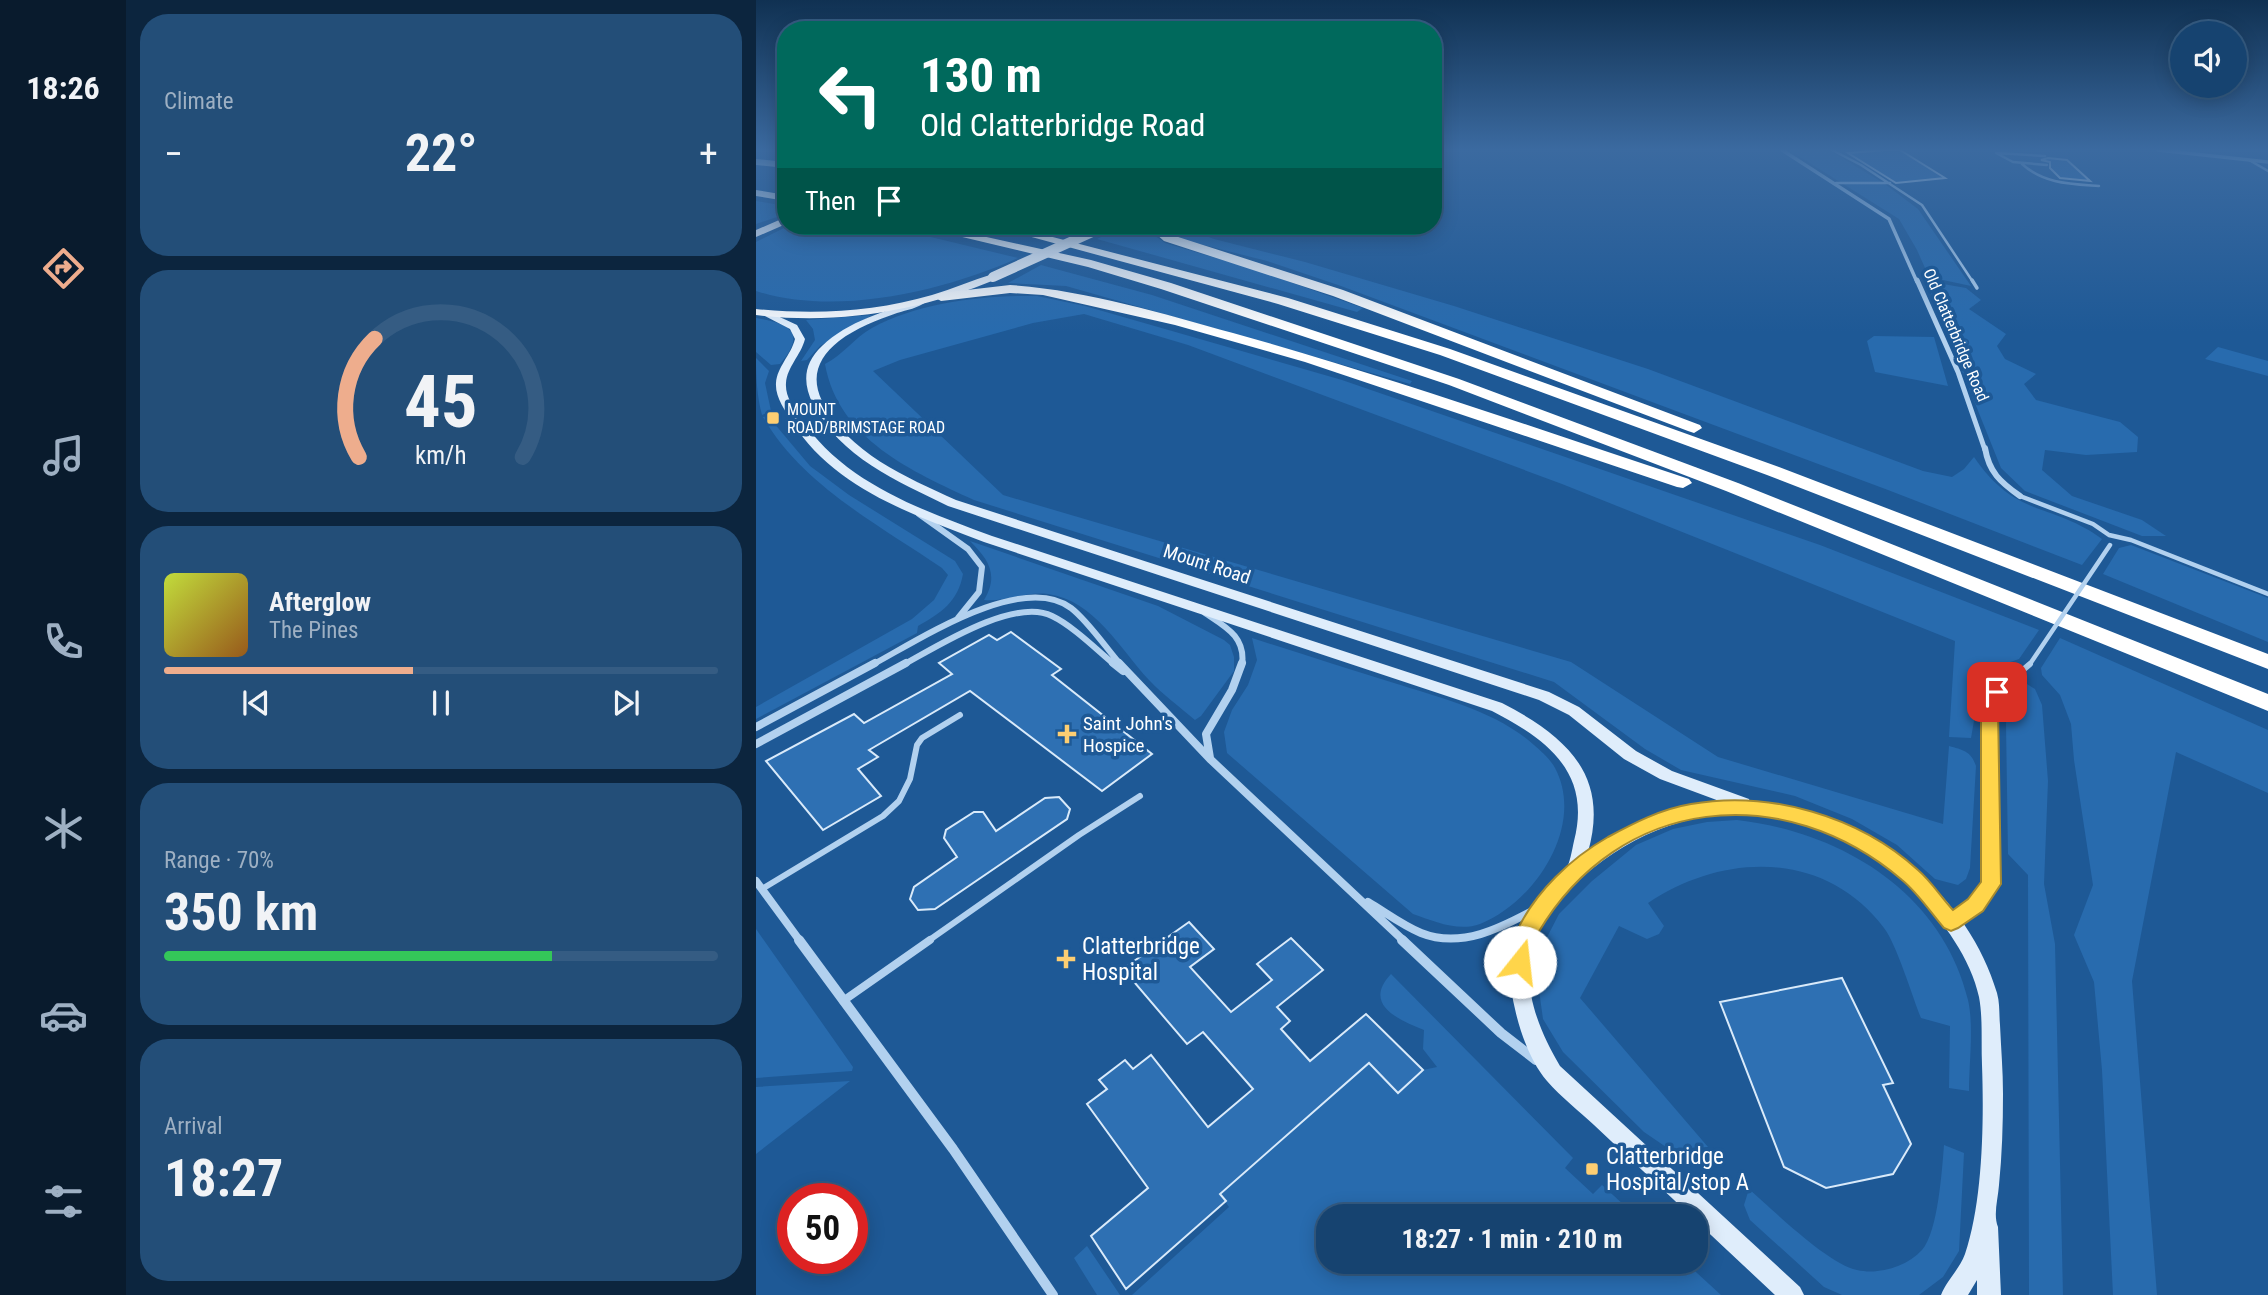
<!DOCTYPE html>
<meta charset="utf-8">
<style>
body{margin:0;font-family:"Roboto Condensed",sans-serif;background:#234e78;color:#f1f3f6;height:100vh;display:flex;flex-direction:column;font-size:26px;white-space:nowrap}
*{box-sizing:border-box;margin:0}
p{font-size:23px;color:#9eb0c3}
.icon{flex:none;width:38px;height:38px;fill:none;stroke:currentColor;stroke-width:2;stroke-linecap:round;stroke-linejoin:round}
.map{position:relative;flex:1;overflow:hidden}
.panel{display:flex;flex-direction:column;gap:14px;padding:14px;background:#0c253e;width:630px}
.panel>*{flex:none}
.banner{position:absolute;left:21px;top:21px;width:665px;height:214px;border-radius:28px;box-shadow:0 4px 18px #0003,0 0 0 2px #355c83;background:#00695c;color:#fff;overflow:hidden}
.fabs{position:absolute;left:1414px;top:21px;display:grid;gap:14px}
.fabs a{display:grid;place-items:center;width:77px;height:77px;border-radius:50%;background:#164370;box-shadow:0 4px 18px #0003,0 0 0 2px #355c83;font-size:35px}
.speed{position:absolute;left:21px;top:1183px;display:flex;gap:14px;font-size:35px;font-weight:700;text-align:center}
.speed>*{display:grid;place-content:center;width:91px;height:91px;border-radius:50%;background:#164370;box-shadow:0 4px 18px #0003,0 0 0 2px #355c83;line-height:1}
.speed .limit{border:10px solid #d22;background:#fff;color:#111}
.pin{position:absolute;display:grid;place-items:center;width:60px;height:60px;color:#fff;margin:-30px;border-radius:14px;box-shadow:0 4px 10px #0006}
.me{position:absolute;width:77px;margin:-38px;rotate:16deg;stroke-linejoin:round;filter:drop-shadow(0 0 5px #0008)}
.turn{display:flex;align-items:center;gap:24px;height:147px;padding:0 28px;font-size:32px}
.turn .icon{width:91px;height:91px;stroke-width:2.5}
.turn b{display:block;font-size:49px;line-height:60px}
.then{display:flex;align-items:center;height:66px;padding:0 28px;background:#0003;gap:14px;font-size:26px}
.big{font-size:52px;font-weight:700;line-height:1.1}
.panel .tile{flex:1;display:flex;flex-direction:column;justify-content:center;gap:10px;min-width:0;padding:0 24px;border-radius:28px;background:#234e78}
.panel .dial{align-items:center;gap:0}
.dial svg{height:182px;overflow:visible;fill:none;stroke:#355c83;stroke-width:7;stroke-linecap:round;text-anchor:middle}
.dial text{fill:#f1f3f6;stroke:none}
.song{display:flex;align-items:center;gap:21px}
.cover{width:84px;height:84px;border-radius:10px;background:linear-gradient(135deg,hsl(70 70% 55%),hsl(30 70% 35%))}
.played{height:7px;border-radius:4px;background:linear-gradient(90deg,#eead8d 45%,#355c83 45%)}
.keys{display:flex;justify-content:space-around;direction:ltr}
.heat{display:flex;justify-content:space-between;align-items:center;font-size:38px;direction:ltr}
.charge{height:10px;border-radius:5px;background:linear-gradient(90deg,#34c759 70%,#355c83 0)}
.trip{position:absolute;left:560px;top:1204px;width:392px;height:70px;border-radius:28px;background:#164370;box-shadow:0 4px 18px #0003,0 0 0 2px #355c83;font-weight:700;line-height:70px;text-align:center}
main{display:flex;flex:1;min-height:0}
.tabs{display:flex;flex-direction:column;width:126px;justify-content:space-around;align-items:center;background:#091b2d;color:#9eb0c3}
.tabs .icon{width:49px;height:49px}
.tabs .selected{color:#eead8d}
.tabs b{font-size:32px;color:#f1f3f6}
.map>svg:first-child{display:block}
.green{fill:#286bae}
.building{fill:#2e70b3;stroke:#d9eafa;stroke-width:2}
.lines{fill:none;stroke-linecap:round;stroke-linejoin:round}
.service-far4{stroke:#b2d1ef;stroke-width:2.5}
.service-far3{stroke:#b2d1ef;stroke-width:3.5}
.service-far2{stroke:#b2d1ef;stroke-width:4.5}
.service-far1{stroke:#b2d1ef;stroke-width:6}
.service{stroke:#b2d1ef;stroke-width:8}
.minor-far4{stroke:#b2d1ef;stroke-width:3.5}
.minor-far3{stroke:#b2d1ef;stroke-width:5}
.minor-far2{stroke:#b2d1ef;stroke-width:6}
.minor-far1{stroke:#b2d1ef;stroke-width:8}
.minor{stroke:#b2d1ef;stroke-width:10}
.secondary{fill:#dfedfb;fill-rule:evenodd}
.primary{fill:#fafcff;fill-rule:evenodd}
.motorway{fill:#fff;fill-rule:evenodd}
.service-bridge{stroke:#b2d1ef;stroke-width:4.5}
.primary-bridge{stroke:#fafcff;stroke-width:10}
.route{fill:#ffd54a;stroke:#a68a30;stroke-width:2}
.poi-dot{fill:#fdce72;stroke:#1e5996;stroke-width:2.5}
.labels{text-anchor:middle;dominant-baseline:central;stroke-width:7;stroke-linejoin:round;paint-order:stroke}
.far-street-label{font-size:16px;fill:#fff;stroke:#1e5996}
.far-poi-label{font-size:16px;fill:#fff;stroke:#1e5996;text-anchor:start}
.street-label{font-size:19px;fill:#fff;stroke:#1e5996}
.poi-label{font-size:19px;fill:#fff;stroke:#1e5996;text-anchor:start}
.near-poi-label{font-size:23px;fill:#fff;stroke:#1e5996;text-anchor:start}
</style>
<main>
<nav class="tabs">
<b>18:26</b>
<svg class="icon selected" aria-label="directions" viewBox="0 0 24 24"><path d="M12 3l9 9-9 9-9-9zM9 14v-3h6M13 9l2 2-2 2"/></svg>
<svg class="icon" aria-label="music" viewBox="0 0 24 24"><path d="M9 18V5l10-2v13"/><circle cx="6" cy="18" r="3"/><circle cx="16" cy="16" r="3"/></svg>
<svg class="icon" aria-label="phone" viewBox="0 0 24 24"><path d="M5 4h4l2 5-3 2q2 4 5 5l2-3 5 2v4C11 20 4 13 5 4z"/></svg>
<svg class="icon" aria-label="climate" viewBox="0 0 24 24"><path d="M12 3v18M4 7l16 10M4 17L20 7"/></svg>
<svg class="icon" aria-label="car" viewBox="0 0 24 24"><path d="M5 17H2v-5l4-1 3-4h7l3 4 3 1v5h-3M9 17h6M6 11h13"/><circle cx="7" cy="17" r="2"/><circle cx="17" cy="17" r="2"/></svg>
<svg class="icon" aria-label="filters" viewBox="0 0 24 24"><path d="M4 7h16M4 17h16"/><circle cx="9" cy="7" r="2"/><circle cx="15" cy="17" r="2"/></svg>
</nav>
<section class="panel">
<div class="tile"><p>Climate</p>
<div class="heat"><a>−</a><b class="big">22°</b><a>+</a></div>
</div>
<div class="tile dial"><svg viewBox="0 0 100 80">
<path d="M14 69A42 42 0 1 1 86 69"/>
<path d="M14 69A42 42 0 0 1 21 17" stroke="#eead8d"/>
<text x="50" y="56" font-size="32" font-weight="700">45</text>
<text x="50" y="72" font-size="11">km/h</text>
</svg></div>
<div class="tile">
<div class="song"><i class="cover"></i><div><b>Afterglow</b><p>The Pines</p></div></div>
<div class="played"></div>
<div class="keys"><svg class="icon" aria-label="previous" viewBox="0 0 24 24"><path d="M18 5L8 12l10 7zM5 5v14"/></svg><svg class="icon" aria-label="pause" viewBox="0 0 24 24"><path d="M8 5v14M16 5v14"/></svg><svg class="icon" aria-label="next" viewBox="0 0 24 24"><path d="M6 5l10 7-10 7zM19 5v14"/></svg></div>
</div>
<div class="tile"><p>Range · 70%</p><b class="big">350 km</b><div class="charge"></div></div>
<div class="tile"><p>Arrival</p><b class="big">18:27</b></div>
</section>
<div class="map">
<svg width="1512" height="1295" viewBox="0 0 1512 1295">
<rect width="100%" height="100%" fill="#1e5996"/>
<path class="green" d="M1033 150H1073L1129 184 1162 209 1215 286 1173 277 1161 250 1143 219Z
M0 201 30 206V214L0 224Z
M32 226H129L262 258C188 291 80 317 0 291V242Z
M367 226H386L409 243 497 269 607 308 601 312 341 239Z
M405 226H424L458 239 549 262 698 306 892 369 1167 471 1196 477 1208 469 1218 457C1260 519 1296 502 1346 539L1326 565 1132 490 585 286 511 261 428 240Z
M285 265 396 295 656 381 654 384 310 286 252 283Z
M1170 281 1210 288 1225 300 1213 309 1250 334 1241 346 1249 359 1280 374 1268 384 1280 400 1364 422 1382 437 1381 452 1330 455 1289 450 1286 470 1316 496 1386 520 1410 536H1386L1269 491 1245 468Z
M281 296 329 306 586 380 1064 545 1283 630 1263 659 1237 668 1225 681 1215 738 1193 737 1199 641 806 484 432 345 328 314 277 323 144 360 117 371 247 495 815 662 962 757 1187 824 1193 746C1207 750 1215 751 1220 766L1214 868 1210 879 1202 885 1179 879 1141 845 1096 819 1039 796 925 770 889 749 798 682 218 500C157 472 82 439 69 364 87 355 98 338 116 328 164 302 228 295 281 296Z
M116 315 64 346 51 360 45 361 59 340 57 329 50 320Z
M0 318C34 324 51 332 24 364L15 365 0 352Z
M1118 336 1178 337 1192 386 1119 372 1111 341Z
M1462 347 1512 361V376L1449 359Z
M0 358 13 371 9 383 15 411 6 415C1 396 0 378 0 358Z
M12 416 54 466 93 495 199 561 207 574C202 602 185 613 162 626L161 633 0 719V707L156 619 178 600 192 575 186 568C123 525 46 485 7 417Z
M214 541 402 606 468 640 474 645 478 657V671L445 716 439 720C424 707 407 695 393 680 365 650 338 600 292 594 270 591 249 602 228 600 243 575 233 560 214 541Z
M1375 545 1512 598V642L1347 574 1363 548Z
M496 638C543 653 590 668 638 683 685 698 740 711 778 745 785 751 795 760 799 768 830 826 778 903 724 924 702 932 677 921 657 914L471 753 468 732 476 710 492 685 501 660Z
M1304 638 1512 730V793L1420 752 1376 981 1401 1295H1357L1346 1070 1338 982 1318 935 1337 885 1318 760 1315 724 1304 695 1286 675 1285 668Z
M1271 684 1279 689 1286 705 1292 781 1288 884 1299 944 1307 1295H1273L1272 875 1252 854 1250 724 1253 694 1261 685Z
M981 820C1085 832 1186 892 1212 1000 1218 1026 1213 1064 1213 1091L1193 1088 1194 1026 1165 1018C1156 996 1141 945 1128 928 1069 850 968 852 892 903L908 926 903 934 891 939 863 926 824 998 952 1147 913 1149 888 1132 807 1052 787 1019 782 983 786 947 803 914 836 881 880 845 917 829 951 822Z
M0 929 97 1067 96 1071 0 1078Z
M635 974 817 1158 809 1168 837 1194 846 1185 880 1216H572V1262H929L965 1295H376L473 1207 464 1194 613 1063 642 1093 667 1070 681 1067 667 1049 668 1030C643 1020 606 1005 635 974Z
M94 1081 0 1154V1087Z
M1188 1145 1208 1153 1203 1251 1187 1277 1163 1295H1086L1068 1287 994 1220 988 1205 993 1189C1017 1210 1072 1264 1101 1270 1122 1275 1151 1267 1166 1250 1182 1232 1186 1170 1188 1145Z
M331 1246 364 1295H341L318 1258Z"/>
<path class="building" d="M1130 150H1144L1189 178 1140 183 1092 153Z
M1292 158 1311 160 1334 181 1304 178 1294 168V162L1285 160Z
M255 632 305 669 296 675 396 754 346 791 214 691 113 750 122 757 102 769 125 796 67 830 10 761 98 714 108 723 196 674 183 663 233 635 241 640Z
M303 797 314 809 311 819 179 909 162 910 154 899 158 887 201 857 188 838 190 830 218 812H227L240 831 289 798Z
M433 922 458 949 434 967 475 1012 516 980 501 964 535 938 567 970 521 1007 534 1021 525 1029 554 1061 610 1014 667 1070 642 1093 613 1063 464 1194 470 1201 370 1289 335 1236 392 1188 331 1104 351 1089 343 1080 369 1060 377 1069 395 1055 452 1127 497 1089 447 1032 431 1044 367 969Z
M1086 978 1137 1083 1127 1085 1155 1144 1137 1174 1070 1188 1028 1167 964 1002Z"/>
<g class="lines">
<path class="service-far4" d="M1076 150 1105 165 1166 205 1217 282
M1240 153 1257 162 1291 165
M1240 153 1289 156
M1493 160 1512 171
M1266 164C1288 184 1315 184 1343 186
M1080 183H1134"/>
<path class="service-far3" d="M1216 280 1221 288"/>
<path class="service-far2" d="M1264 496 1337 524 1353 535 1375 540 1512 594"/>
<path class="service-far1" d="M1241 692 1274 664
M6 889 127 816 143 801 154 779 161 745 166 738 204 715
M172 941 323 835 384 796"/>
<path class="service" d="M87 1001 174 940"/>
<path class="minor-far4" d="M1026 150 1133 219 1161 282
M1402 150 1512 162"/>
<path class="minor-far3" d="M1161 280 1202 372 1229 450"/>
<path class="minor-far2" d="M1229 448C1233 472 1244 482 1264 496
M163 514 212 549 226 567 223 592 202 618
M449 613C470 627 490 637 486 665
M116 665C161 641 266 571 315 608 332 621 350 648 365 665
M147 665C180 647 258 597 296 616 317 626 341 650 359 665"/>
<path class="minor-far1" d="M357 663 367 671
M363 663 454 759 648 941
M0 727 119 663
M0 744 150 663
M454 758 450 734 476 690 486 663
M0 881 44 941
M612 902C629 912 646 925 665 933 705 949 745 928 780 909
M1196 922 1219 905 1235 883 1233 711 1241 692"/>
<path class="minor" d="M43 940 197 1149 297 1295
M646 940 745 1033 780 1060"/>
<path class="secondary" d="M163 300 170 302C162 308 151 310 141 313 121 320 100 328 83 341 63 357 54 376 66 401 92 453 150 477 200 500L793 692 823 707 880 751 916 771 993 799 994 802C1102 805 1211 889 1241 993 1244 1004 1243 1014 1244 1025 1245 1048 1247 1071 1247 1094 1247 1125 1246 1155 1243 1185 1242 1199 1237 1215 1242 1227L1245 1295H1221V1280L1212 1295H1185C1191 1280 1203 1270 1209 1254 1227 1201 1228 1121 1226 1065 1225 1043 1227 1018 1223 997 1215 959 1187 921 1161 894 1118 850 1060 818 998 814 925 810 860 841 810 893 795 909 780 929 775 951 767 992 784 1032 804 1066L1044 1287 1048 1295H1019L940 1221V1216H935C903 1186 870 1155 838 1125 823 1111 805 1097 791 1081 775 1063 764 1032 759 1009 748 966 759 928 787 895 793 887 804 880 809 871 814 864 816 850 818 841 836 772 790 739 736 711L228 542C157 515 78 488 36 422 29 410 19 397 20 383 21 367 35 355 39 339L34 329 5 314 13 312 41 325 49 339C45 355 31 367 30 383 29 396 37 407 44 417 87 483 166 510 236 536L746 703C810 736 854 775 832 852 872 823 917 807 966 802L904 779 868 759 813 715 783 700 192 506C141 481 84 457 57 404 46 382 48 363 66 346 92 321 130 311 163 300Z"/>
<path class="primary" d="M30 217V224L0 237V230Z
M237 274 241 275V279C163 311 84 325 0 315V309C60 315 118 312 176 295 197 289 216 280 237 274Z"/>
<path class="motorway" d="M0 159 30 162V168L0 165Z
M0 190 30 195V201L0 196Z
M160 226H181L335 260 415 283 703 379 982 483 1512 694V711L970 491 693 385 405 289 332 267Z
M235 226H254L532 298 694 349 1023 467 1512 654V669L1011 475 684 355 522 304Z
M391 226H404L416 235 587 290 944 425 946 428 938 433 932 431 577 296 408 241Z
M254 285C329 290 405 313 477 333 631 376 782 429 933 479L936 483 927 488 921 487 549 362 419 325 287 295 254 293 185 301 178 297 185 293Z"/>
<path class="service-bridge" d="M1274 664 1354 545"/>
<path class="primary-bridge" d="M237 277 343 229"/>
</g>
<linearGradient id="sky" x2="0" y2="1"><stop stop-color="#103152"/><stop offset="0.45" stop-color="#3b6aa0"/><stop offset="1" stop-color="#3b6aa0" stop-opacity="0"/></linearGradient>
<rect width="1512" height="332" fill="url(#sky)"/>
<path class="route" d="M1241 686 1249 692 1242 710 1245 884 1227 911 1202 928 1195 931 1188 928C1175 913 1162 893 1146 880 1028 779 863 795 782 933 776 944 777 957 771 969L764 971 756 969 753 962C756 952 757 941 761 931 779 892 815 858 852 837 878 823 905 809 935 804 1013 790 1103 816 1162 870 1175 881 1185 897 1197 910L1212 899 1225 882V710L1235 688Z"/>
<g class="poi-dot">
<rect x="10" y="411" width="14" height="14" rx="3.5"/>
<path d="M307.5 723.5h7v7h7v7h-7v7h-7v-7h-7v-7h7z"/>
<path d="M306.5 948.5h7v7h7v7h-7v7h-7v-7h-7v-7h7z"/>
<rect x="829" y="1162" width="14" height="14" rx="3.5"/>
</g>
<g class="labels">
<g class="far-street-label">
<text transform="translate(1200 335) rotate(67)">Old Clatterbridge Road</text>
</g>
<g class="far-poi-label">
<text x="31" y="409">MOUNT<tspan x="31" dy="18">ROAD/BRIMSTAGE ROAD</tspan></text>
</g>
<g class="street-label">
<text transform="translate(451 564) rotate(18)">Mount Road</text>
</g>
<g class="poi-label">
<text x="327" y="723">Saint John's<tspan x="327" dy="22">Hospice</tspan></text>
</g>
<g class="near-poi-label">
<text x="326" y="946">Clatterbridge<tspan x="326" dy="26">Hospital</tspan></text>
<text x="850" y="1156">Clatterbridge<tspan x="850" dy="26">Hospital/stop A</tspan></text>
</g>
</g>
</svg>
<div class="fabs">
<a><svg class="icon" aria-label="sound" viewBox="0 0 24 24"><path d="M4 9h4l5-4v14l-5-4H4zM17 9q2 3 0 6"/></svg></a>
</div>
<div class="speed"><div class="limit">50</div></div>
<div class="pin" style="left:1241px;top:692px;background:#d93025"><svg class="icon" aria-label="arrive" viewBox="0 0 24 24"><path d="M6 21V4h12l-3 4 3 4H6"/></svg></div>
<svg class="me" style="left:764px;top:962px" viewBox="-20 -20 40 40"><circle r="19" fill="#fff"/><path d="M0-13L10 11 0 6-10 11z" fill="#ffd54a"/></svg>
<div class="trip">18:27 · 1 min · 210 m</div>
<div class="banner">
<div class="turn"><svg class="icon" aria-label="left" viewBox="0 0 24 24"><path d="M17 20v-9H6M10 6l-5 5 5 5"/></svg><div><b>130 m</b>Old Clatterbridge Road</div></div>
<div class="then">Then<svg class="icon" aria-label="arrive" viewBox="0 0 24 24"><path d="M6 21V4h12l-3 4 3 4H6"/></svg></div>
</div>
</div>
</main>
